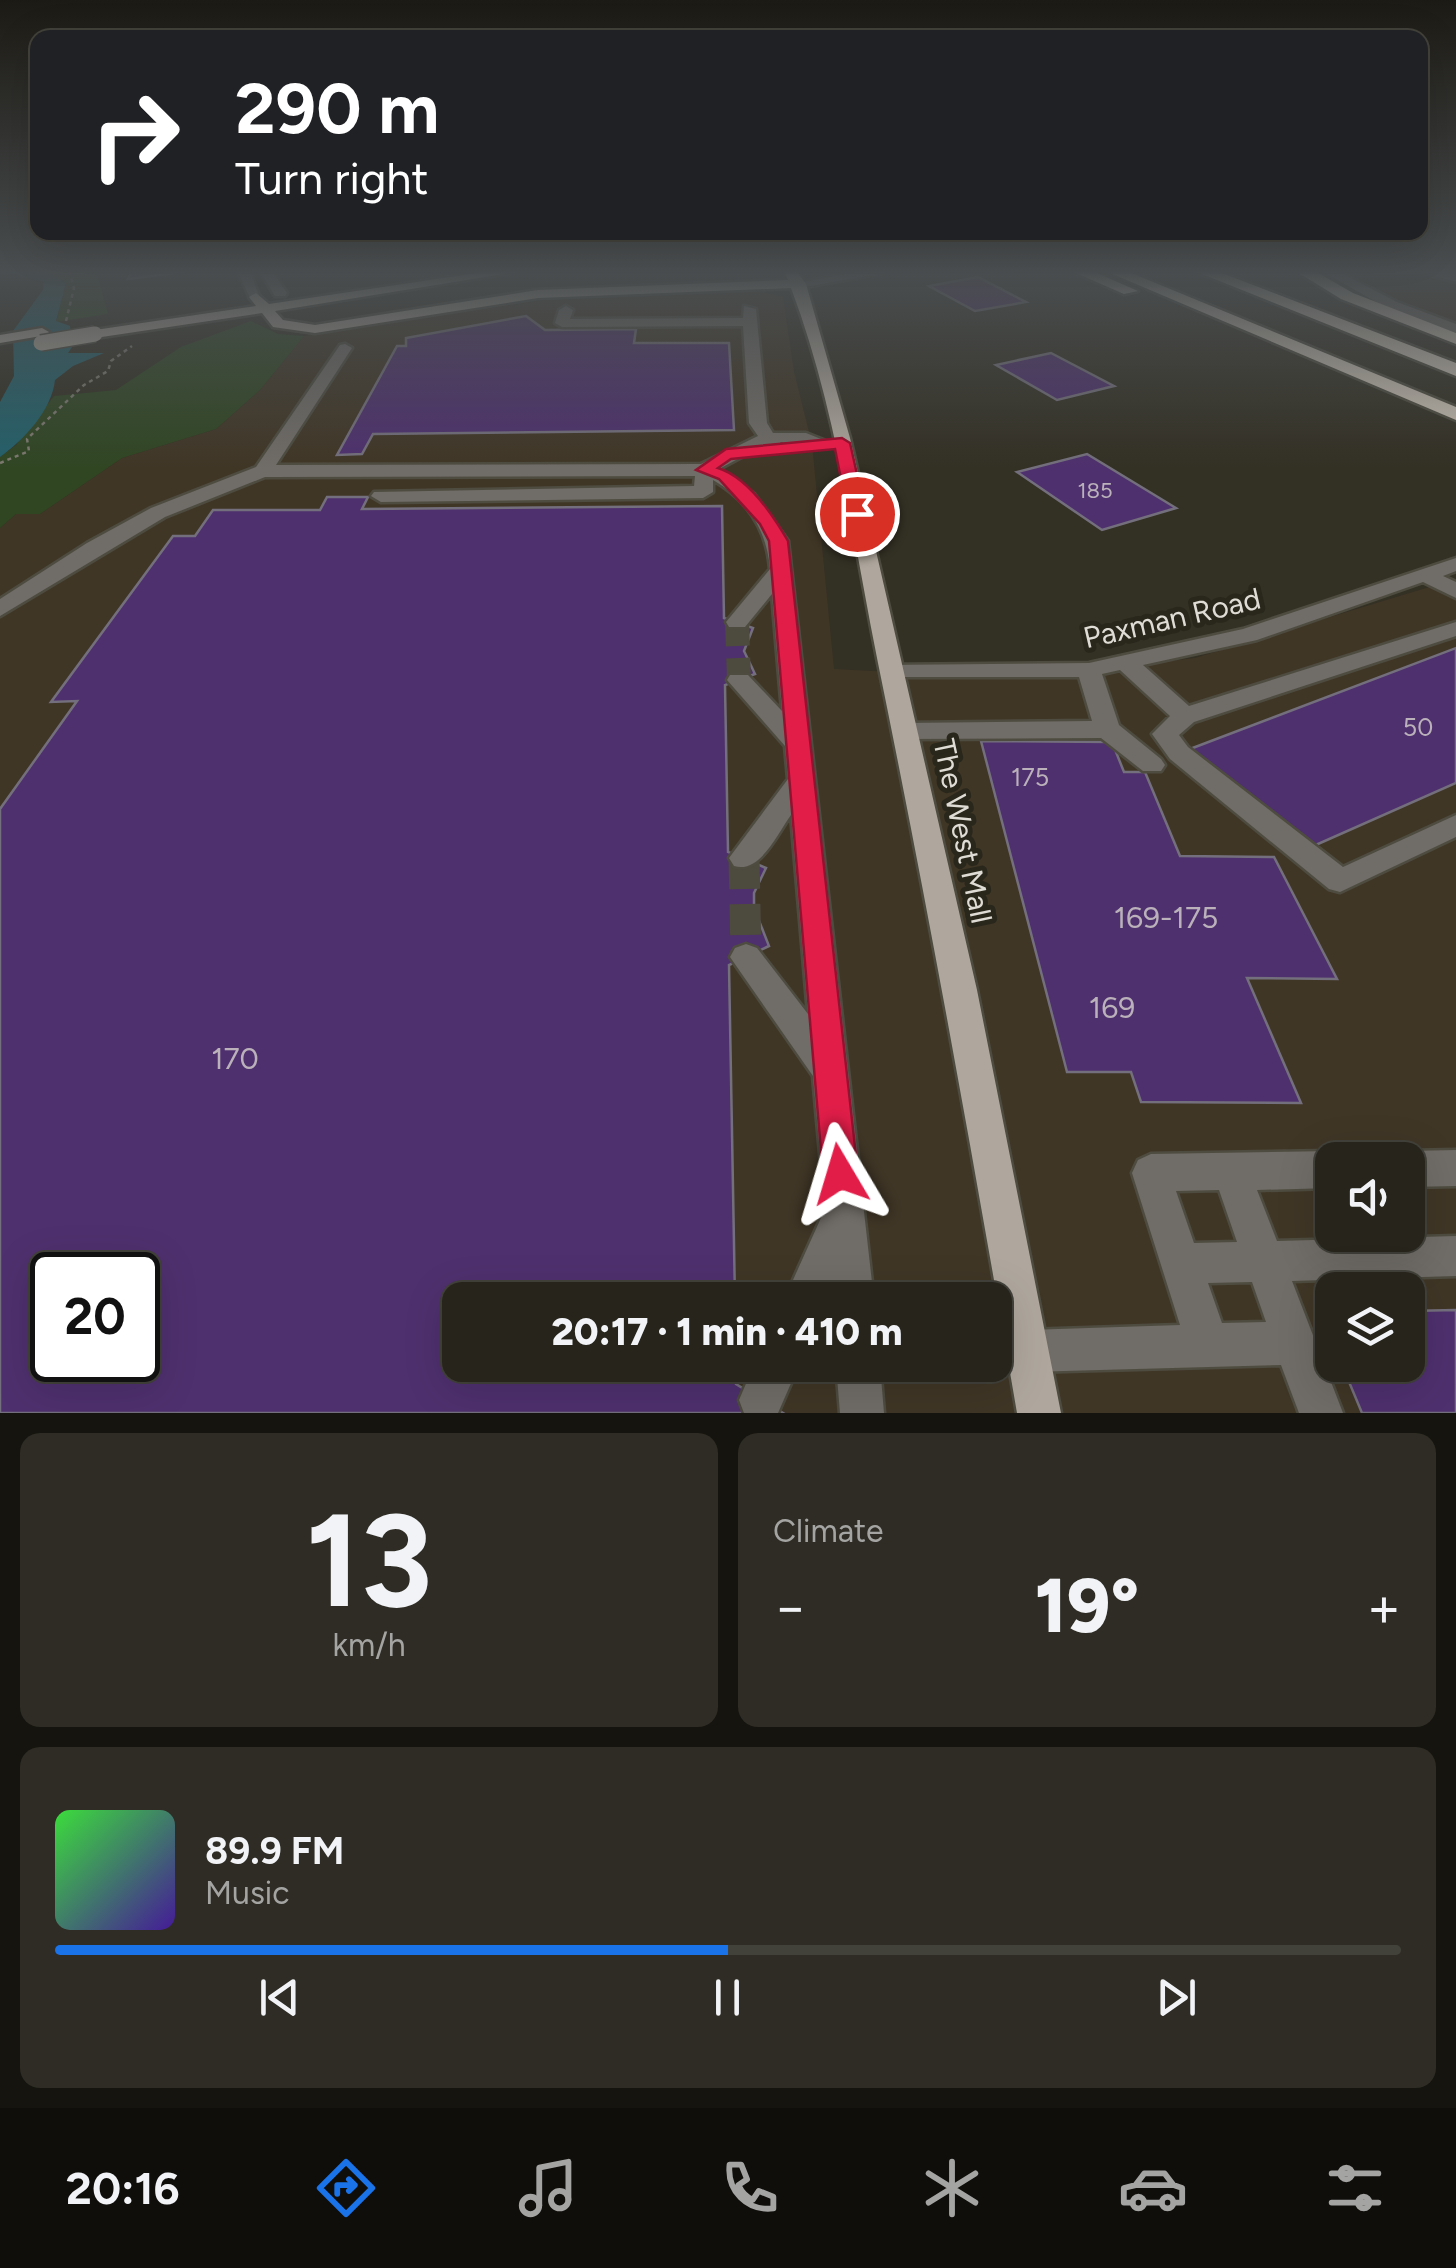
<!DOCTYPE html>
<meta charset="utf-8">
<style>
body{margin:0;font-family:Figtree,sans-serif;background:#2e2c24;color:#f1f3f6;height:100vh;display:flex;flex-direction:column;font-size:38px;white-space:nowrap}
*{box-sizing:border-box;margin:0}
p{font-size:32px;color:#a4a4a3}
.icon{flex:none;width:55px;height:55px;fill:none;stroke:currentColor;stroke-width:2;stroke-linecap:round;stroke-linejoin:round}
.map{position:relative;height:1413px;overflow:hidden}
.side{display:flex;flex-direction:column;gap:20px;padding:20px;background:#15140f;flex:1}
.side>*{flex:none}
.guide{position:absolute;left:30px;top:30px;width:1398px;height:210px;border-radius:20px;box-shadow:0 10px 40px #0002,0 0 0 2px #42413a;background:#202124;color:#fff;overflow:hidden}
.tools{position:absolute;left:1315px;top:1142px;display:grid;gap:20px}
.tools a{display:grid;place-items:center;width:110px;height:110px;border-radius:20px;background:#26241b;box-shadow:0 10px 40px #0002,0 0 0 2px #42413a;font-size:50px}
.speed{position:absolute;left:30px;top:1252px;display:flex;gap:20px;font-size:50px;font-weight:700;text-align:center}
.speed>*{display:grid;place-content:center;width:130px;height:130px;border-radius:50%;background:#26241b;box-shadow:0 10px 40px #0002,0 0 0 2px #42413a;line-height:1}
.speed .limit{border:5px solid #111;border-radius:15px;background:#fff;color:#111}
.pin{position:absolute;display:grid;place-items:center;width:85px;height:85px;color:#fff;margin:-42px;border:5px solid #fff;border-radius:50%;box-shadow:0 2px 10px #0007}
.me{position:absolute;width:110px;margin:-55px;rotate:353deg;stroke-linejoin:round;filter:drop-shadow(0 0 8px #0008)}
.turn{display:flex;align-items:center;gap:35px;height:210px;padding:0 40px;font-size:45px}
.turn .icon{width:130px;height:130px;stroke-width:2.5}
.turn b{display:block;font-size:70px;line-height:85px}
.big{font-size:75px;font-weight:800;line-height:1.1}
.side .card{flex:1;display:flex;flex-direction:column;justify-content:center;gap:15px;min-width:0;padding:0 35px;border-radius:20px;background:#2e2c24}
.side .dial{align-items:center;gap:0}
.dial b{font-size:130px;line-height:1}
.song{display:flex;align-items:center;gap:30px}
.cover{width:120px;height:120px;border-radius:15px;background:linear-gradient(135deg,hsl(120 70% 55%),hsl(260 70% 35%))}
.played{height:10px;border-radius:5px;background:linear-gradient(90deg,#1a73e8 50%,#42413a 50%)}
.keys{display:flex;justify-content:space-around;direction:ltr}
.heat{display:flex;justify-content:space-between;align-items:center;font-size:55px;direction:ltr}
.side .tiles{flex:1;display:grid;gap:20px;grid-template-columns:1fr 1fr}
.card:last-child{grid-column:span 2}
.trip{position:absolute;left:442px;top:1282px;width:570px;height:100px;border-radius:20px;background:#26241b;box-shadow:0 10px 40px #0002,0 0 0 2px #42413a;font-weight:800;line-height:100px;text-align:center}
.dock{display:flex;height:160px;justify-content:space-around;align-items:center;background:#0f0e0b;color:#a4a4a3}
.dock .icon{width:70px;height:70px}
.dock .selected{color:#1a73e8}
.dock b{font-size:45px;color:#f1f3f6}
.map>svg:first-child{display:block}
.industrial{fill:#403626;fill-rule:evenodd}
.green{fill:#304623}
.water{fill:#24606a}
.building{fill:#4e306e;stroke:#746f7c;stroke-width:2.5;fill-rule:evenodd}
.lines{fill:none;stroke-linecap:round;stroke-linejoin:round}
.minor-tunnel-far1{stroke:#4d4a3e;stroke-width:24;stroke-dasharray:24 12;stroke-linecap:butt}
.minor-tunnel{stroke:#4d4a3e;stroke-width:31;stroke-dasharray:31 15;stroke-linecap:butt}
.minor-casing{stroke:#4e4c40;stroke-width:5}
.major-casing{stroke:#4e4c40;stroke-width:5}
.highway-casing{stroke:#4e4c40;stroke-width:5}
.path{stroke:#7d7a70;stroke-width:2.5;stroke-dasharray:4 4;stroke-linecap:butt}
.minor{fill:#706c67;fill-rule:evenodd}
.major{fill:#afa79d;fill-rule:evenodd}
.highway{fill:#c8bfb2;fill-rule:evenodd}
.major-bridge-casing{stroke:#4e4c40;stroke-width:18;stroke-linecap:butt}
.major-bridge{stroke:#afa79d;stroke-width:15}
.route{fill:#e11d48;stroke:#92132f;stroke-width:2.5}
.labels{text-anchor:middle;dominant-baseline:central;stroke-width:10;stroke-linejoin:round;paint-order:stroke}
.far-number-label{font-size:22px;fill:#bab1ba}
.number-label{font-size:25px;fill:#bab1ba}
.street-label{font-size:30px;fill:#dedcd4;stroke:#29271b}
.near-number-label{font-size:30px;fill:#bab1ba}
</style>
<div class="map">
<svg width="1456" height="1413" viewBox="0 0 1456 1413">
<rect width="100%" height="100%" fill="#333024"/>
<path class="industrial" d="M1337 270H1456V324L1351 280Z
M759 291 783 297 794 372 812 444 834 669 1024 679 1195 658 1456 579V1413H0V528L16 514H40L122 458 216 429 260 390 304 336 538 301ZM1332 1160H1408V1235H1332ZM52 1275H138V1360H52ZM1332 1290H1408V1365H1332ZM460 1300H995V1365H460Z"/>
<path class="green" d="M43 270H96L108 314 56 322 66 284Z
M251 321 278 334 304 336 260 390 216 429 122 458 40 514H16L0 528V457L16 445 54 396 116 390 181 347Z"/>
<path class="water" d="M0 270H43L66 283 56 321 70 326 72 347 68 353H104L73 366 55 380C52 410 24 440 0 457V402L14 376 13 331 43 290 44 282Z"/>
<path class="building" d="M132 270H183V272L128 279Z
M978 277 1026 302 975 311 929 286Z
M526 316 545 330 636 329 634 343H729L734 430 373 434 362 454 337 455 397 346H406V338Z
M1051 353 1114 386 1057 400 996 365Z
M1087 454 1176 508 1102 530 1017 472Z
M327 497H368L362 509 722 506 724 618 753 628 744 651 755 674 725 685 728 852 766 868 754 893V908L769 946 729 965 735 1300H460V1365H736V1384L783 1413H0V809L77 701 51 702 173 536H195L213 510H320ZM52 1275H138V1360H52Z
M1456 648V783L1309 848 1190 749Z
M981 741 1112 742 1124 772H1145L1180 856 1274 857 1337 979 1247 978 1301 1103 1141 1102 1131 1072H1067Z
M1456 1310V1413H1362L1342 1365H1408V1311Z"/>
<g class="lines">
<path class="minor-tunnel-far1" d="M737 622 739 680"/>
<path class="minor-tunnel" d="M744 858 746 957"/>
<g class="minor-casing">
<path id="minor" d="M237 270H249L261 300H251Z
M259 270H271L287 293 285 296H275Z
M869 270 894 271 799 288 792 284Z
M1320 270H1335L1397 302 1456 324V333L1387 308Z
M1423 270 1456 274V282L1424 273Z
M744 306 756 309 767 423 773 433H806L831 443 822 448 780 442 784 448 775 453 764 445 719 469 754 494 788 541 874 1300H832L831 1288 826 1300H784L825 1209 813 1076 730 957 735 948 746 944 757 948 808 1014 791 815C777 834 760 874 734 866L729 858 788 779 785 746 727 680 730 675H748L782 711 772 594 745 627H729L726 622 770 569C767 531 748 500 713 480V492L703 498 381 502 371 496 374 492 694 486 695 476 265 477 165 517 0 616V599L87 543 151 508 256 467 340 345 345 344 352 348 276 465 701 464 758 436 749 423 743 326 562 327 555 323 559 310 566 306 573 310 570 319 743 318Z
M1456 558V571L1443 576 1456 582V598L1423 582 1257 640 1143 665 1189 706 1456 622V636L1194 722 1179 735 1188 747 1343 867 1456 815V837L1340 892 1329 889 1170 759 1152 734 1170 716 1120 670 1102 674 1119 725 1161 759 1165 765 1161 771H1143L1101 738 905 739 892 731 905 723 1092 721 1079 677H892L880 670 884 665 1089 663 1243 629Z
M1456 1150V1186L1408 1187V1160H1393L1408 1151Z
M1332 1151 1347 1160H1332V1188L1257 1190 1277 1241 1456 1236V1276L1292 1281 1343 1413H1299L1281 1365 1028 1372 1013 1366 1007 1351 1013 1336 1028 1330 1180 1325 1132 1173 1138 1160 1151 1154ZM1219 1190 1237 1242 1194 1243 1176 1191ZM1252 1282 1266 1322 1222 1323 1208 1283Z
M754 1365H799L778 1413H744L739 1400Z
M836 1365H880L884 1413H840Z"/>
</g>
<g class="major-casing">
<path id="major" d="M497 270H528L275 311 283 320 315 325 538 290 788 280 784 270H796L806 284 850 438 977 990 1061 1413H1017C974 1162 929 912 878 663 853 539 836 407 791 288L538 298 315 333 273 327 262 313 95 338 88 334 95 330 256 306 249 297 256 293 269 304Z
M42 328 49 332 47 335 0 343V335Z"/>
</g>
<g class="highway-casing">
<path id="highway" d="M1069 270H1090L1138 291 1124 294Z
M1103 270H1124L1456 407V420Z
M1192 270H1214L1456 363V376Z
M1294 270H1313L1353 293 1456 333V344L1341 299Z"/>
</g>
<path class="path" d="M66 321 74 288 69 270
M0 463 29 451 27 439 84 385 108 371 111 361 132 346"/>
<use href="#minor" class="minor"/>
<use href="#major" class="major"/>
<use href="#highway" class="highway"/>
<g class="major-bridge-casing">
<path id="major-bridge" d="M41 343 95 334"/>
</g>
<use href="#major-bridge" class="major-bridge"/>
</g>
<linearGradient id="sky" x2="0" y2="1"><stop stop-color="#1c1a14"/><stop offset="0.58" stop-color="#4a4e50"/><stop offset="1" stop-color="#4a4e50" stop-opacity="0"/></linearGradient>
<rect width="1456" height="468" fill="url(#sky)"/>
<path class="route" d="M842 438 850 443 866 514 857 520 848 514 835 449 731 459 718 468C747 477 773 515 788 541L858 1174 853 1186 840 1191 828 1186 823 1174 769 541 760 524 719 479 696 470 726 449Z"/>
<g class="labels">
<g class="far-number-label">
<text x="1095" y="490">185</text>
</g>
<g class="number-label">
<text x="1418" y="727">50</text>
<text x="1030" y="777">175</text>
</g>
<g class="street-label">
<text transform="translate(1172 618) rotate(-13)">Paxman Road</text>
<text transform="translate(963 831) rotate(78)">The West Mall</text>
</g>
<g class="near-number-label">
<text x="1166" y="917">169-175</text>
<text x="1112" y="1007">169</text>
<text x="235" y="1058">170</text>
</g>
</g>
</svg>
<div class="tools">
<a><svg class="icon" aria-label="sound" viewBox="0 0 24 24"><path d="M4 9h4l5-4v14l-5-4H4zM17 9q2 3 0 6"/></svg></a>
<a><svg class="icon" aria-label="layers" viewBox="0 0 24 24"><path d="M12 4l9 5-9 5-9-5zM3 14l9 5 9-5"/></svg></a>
</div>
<div class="speed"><div class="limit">20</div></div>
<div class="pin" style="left:857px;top:514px;background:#d93025"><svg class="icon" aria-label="arrive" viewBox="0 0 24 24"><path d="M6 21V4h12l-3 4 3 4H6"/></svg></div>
<svg class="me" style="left:840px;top:1174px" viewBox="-20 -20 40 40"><path d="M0-17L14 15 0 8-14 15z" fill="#e11d48" stroke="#fff" stroke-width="4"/></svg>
<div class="trip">20:17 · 1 min · 410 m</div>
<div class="guide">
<div class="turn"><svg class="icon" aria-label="right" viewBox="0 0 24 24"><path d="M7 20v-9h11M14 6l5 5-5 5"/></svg><div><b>290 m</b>Turn right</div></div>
</div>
</div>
<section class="side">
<div class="tiles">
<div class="card dial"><b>13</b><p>km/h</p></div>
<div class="card"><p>Climate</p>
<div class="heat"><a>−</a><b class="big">19°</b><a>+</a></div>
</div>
<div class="card">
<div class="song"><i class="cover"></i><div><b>89.9 FM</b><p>Music</p></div></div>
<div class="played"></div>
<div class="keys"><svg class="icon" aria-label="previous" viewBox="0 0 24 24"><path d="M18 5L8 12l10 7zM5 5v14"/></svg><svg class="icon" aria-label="pause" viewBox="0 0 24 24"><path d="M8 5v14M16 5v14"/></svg><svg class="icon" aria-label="next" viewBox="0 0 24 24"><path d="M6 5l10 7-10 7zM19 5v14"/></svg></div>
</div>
</div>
</section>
<nav class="dock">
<b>20:16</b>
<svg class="icon selected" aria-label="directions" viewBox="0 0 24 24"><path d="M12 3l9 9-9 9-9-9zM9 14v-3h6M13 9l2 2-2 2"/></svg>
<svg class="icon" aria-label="music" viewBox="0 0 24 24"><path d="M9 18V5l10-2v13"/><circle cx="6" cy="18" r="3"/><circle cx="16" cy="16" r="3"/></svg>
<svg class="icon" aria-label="phone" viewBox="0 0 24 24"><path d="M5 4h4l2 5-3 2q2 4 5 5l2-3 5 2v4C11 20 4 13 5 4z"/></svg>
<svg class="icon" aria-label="climate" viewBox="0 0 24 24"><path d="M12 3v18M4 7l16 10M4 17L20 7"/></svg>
<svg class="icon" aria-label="car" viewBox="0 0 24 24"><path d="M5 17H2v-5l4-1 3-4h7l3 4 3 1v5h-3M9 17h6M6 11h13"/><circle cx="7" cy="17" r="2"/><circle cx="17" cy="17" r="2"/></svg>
<svg class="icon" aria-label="filters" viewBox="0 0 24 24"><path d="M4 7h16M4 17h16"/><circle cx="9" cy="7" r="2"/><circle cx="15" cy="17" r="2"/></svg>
</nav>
